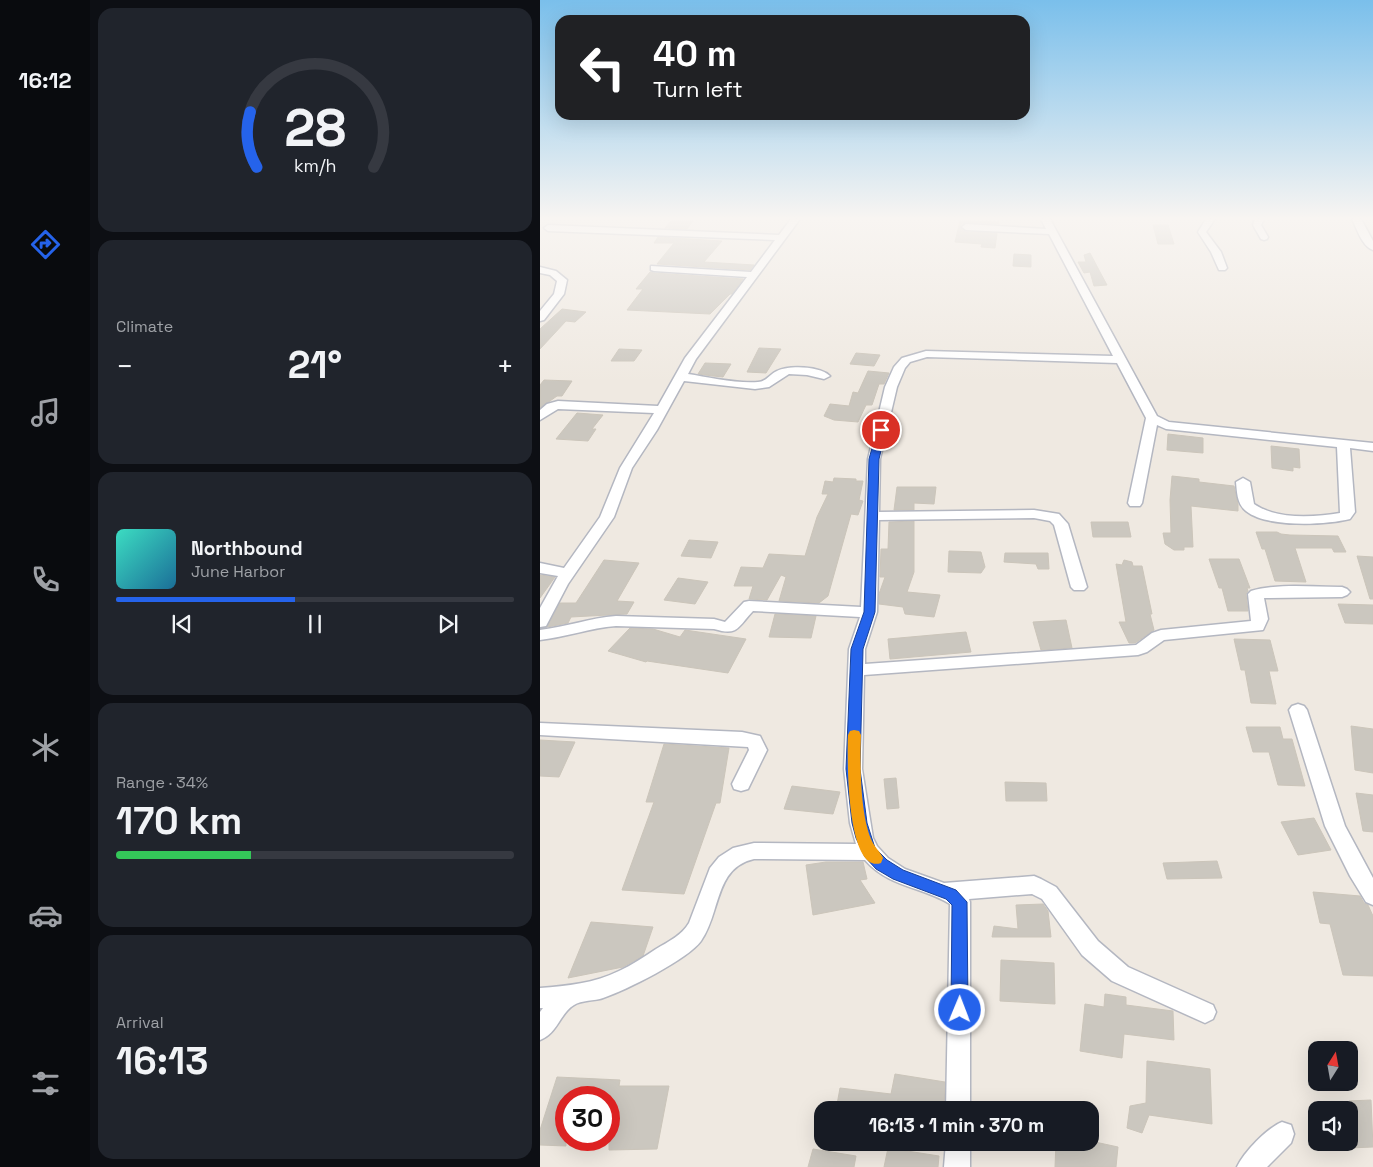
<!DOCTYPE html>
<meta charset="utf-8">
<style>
body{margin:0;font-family:"Space Grotesk",sans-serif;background:#20242c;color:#f1f3f6;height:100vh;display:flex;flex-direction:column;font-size:19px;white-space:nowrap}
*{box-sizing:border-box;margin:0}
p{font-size:16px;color:#9ea1a6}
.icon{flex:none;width:28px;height:28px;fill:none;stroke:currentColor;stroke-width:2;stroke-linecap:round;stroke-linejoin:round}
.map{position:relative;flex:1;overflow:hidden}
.sheet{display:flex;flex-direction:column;gap:8px;padding:8px;background:#0d0f14;width:450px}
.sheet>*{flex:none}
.top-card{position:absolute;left:15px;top:15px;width:475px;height:105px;border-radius:15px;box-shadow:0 5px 20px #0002;background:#202124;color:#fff;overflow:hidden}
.needle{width:32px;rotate:11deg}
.controls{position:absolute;left:768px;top:1041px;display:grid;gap:10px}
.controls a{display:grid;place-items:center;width:50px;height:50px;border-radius:10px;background:#171b24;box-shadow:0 5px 20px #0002;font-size:25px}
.speed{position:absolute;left:15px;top:1086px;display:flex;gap:10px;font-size:25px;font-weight:700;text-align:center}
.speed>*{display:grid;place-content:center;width:65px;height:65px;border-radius:50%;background:#171b24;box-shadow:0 5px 20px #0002;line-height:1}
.speed .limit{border:8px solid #d22;background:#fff;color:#111}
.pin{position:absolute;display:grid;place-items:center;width:42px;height:42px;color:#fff;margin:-21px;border:2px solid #fff;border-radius:50%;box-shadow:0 1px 5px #0007}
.me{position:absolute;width:55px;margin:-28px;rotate:1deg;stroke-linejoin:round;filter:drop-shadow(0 0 4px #0008)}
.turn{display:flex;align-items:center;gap:18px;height:105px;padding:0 15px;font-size:22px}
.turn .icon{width:65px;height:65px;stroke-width:2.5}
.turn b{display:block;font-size:35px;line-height:42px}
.big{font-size:38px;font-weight:700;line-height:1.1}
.sheet .tile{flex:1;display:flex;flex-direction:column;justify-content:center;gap:8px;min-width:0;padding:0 18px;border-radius:15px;background:#20242c}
.sheet .dial{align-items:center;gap:0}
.dial svg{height:130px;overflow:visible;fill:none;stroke:#363941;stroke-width:7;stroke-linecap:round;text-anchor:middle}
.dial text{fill:#f1f3f6;stroke:none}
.song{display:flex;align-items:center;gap:15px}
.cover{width:60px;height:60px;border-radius:8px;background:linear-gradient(135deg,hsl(170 70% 55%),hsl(200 70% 35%))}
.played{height:5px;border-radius:2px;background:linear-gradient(90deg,#2563eb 45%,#363941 45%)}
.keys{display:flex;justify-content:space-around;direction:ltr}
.heat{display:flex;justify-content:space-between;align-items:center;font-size:28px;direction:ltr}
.charge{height:8px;border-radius:4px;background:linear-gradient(90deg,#34c759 34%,#363941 0)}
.trip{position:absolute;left:274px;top:1101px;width:285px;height:50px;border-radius:15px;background:#171b24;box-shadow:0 5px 20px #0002;font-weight:700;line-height:50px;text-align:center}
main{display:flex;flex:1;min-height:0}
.menu{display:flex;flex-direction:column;width:90px;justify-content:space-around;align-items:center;background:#090b0e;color:#9ea1a6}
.menu .icon{width:35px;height:35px}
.menu .selected{color:#2563eb}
.menu b{font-size:22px;color:#f1f3f6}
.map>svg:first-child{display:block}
.building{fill:#cbc7bf;stroke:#cbc5ba}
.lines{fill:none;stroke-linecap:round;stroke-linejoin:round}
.minor-casing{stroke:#b4b7c1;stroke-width:3}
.minor{fill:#fff;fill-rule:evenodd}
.route{fill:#2563eb;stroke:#184099}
.slow{fill:#f59e0b}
</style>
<main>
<nav class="menu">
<b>16:12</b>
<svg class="icon selected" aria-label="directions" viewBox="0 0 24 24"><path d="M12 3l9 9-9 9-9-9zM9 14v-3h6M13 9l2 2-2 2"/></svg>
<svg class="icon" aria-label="music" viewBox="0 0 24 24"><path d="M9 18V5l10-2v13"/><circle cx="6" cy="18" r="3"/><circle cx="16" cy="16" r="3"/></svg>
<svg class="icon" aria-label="phone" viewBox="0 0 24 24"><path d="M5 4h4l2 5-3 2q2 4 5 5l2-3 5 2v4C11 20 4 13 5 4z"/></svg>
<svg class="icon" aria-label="climate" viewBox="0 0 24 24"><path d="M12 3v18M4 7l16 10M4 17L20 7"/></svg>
<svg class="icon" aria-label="car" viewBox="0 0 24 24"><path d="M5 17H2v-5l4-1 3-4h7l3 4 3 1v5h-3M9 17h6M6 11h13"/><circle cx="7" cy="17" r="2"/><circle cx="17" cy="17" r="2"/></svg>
<svg class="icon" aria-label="filters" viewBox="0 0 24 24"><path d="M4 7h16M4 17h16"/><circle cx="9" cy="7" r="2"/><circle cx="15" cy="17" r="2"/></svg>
</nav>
<section class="sheet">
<div class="tile dial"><svg viewBox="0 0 100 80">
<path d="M14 69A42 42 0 1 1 86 69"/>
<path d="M14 69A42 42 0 0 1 10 35" stroke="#2563eb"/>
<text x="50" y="56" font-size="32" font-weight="700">28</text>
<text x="50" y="72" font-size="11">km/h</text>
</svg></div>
<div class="tile"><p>Climate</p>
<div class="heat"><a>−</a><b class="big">21°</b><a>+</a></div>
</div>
<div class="tile">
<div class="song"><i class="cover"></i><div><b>Northbound</b><p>June Harbor</p></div></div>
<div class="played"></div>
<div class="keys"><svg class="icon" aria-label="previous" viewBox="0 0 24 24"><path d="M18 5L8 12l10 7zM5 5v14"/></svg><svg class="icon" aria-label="pause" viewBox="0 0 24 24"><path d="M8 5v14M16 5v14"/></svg><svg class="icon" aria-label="next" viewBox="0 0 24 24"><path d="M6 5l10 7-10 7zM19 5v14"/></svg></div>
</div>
<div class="tile"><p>Range · 34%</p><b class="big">170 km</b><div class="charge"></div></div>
<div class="tile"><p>Arrival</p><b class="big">16:13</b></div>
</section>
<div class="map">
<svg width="833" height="1167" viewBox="0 0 833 1167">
<rect width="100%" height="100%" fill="#efe9e1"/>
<path class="building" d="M132 220 153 221 147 229 125 228Z
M420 221 459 222V224L426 222 420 227 426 232 457 233 455 248 441 247 442 244 415 242Z
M613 225H628L634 244H618Z
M118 237 182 241 164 262 214 265 210 270 117 264 134 243H114Z
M550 253 560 272 567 285 554 286 550 272 544 273 538 262H546L544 255Z
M474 254 491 255V267L473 266Z
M110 272 114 273 203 279 192 294H190L170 314 87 310 103 289H96Z
M22 309 46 312 35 322 26 321 0 349V329Z
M219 348 241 349 226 373 207 372Z
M79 349 102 350 94 361H71Z
M316 353 340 355 334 366 310 364Z
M165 363 191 364 183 377 173 376 158 374Z
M328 371 349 373 344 384H339L332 405H326L318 422 294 420 284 416 290 404 309 406 313 392 318 393Z
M4 380 32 381 22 396H17L0 408V385Z
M37 413 63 415 52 429H56L48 441 16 439Z
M628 434 663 438V453L627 450Z
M731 446 759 449 760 468 753 467V471L732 468Z
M632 476 659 479V482L694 486 698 504V511L651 506 653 547H644V550H634L625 544 623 533H631L630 500Z
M294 478 316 479V481H323L319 500 323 501 318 515 311 514 288 596 279 603 239 601 246 577 241 575 227 600 209 599 213 586H194L201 567 223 568 229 554 265 556 277 517 288 494H282L285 481 293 482Z
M357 487H396L394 504 374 503V510H354Z
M374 521V572L367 592 400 595 394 617 365 614 363 607 339 604V594L345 577H340L341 549H348L349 522Z
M551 522H588L591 537H553Z
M716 532H737L741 534 750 535 798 536 806 552H794L792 548H755L766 582 735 581 725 549H722Z
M149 540 178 542 171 558 141 556Z
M409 551 441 552 445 567 441 573 408 572Z
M465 553H508L509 569H498L496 564 464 562Z
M817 556 833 557V599H830Z
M669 559H699L710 588H707L708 591 706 594 708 611H688L682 588H679Z
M64 560 99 563 77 601 94 602 87 614 31 617 28 623 7 627 20 603H36Z
M584 560 592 562 593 566H602L612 614H610L614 630 595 643H589L579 622H586L576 564 582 565Z
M0 575 15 577 0 598Z
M138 578 168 582 155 604 124 600Z
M798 604 833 605V624L805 623Z
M235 614 276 616 271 638 229 637Z
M526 620 532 648 501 650 493 622Z
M90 628 113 629 140 637 145 630 206 639 188 673 107 661 106 662 68 651Z
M426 632 431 652 350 659 348 639Z
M694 639 730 640 738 671H729L736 704 711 703 705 670H701Z
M811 726 833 729V773L815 770Z
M706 727H740L743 739H752L765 786 738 785 729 752H713Z
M0 740 35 742 19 777 0 776Z
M124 744 189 748 180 803H176L144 894 82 890 114 802H106Z
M356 778 359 808 347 809 344 779Z
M465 782 506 783 507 801H466Z
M252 786 300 792 293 814 244 809Z
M816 793 833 795V832L823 831Z
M774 818 791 850 758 855 741 822Z
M677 861 682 878 627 879 623 863Z
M286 862H323L327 879 320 880 335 903 273 915 266 865Z
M773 892 820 896 824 903 828 905 833 916V976L803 975 790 924 780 923Z
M503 904 508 911 511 937H452L454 926 478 929 476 905Z
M51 922 113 927 103 956 92 962 83 967 28 978Z
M461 960 514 963 515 1004 460 1001Z
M565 994 586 997V1005L633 1011 634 1040 584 1034 582 1058 540 1051 545 1004 564 1007Z
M607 1061 670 1069 672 1124 609 1115 602 1133 587 1128 590 1106 606 1103Z
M355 1074 405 1082 404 1110H296L300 1088 351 1094Z
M17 1077 80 1080 79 1086H129L117 1149 69 1150V1098H26V1146L0 1145V1130Z
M831 1100 833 1147 809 1148V1101Z
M516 1142H555L578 1147 576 1167H515Z
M348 1148 399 1156 398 1167H344Z
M273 1149 316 1156 314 1167H268Z"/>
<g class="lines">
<g class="minor-casing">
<path id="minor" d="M251 219H260L156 359 148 374C167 377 199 384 218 382 226 382 230 374 237 371 249 365 280 366 290 376L284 379 267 375 249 374 229 387 215 389 144 381 117 430 92 468 74 517 28 584 6 626 0 627V608L18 576 0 573V563L24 568 60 517 80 468 114 413 18 409 0 420V410L7 404 18 401 118 406 145 358 207 277 114 271 111 270V266L211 272 235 240 8 231 4 228 8 225 239 235Z
M501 219H510L517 232 617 416 629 422 833 443V451L810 448 815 512 810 519C785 525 727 528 706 511 697 504 697 492 696 482L703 478 710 482 714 504C737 520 775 517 800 513L797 447 626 429 617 425 602 503 600 506H590L588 503 606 418 577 363 387 357 370 362 365 368 357 387 340 459 339 512 494 510 519 514 528 524 547 587 544 590H534L531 587 514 525 510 521 494 518 339 520 337 612 325 649V664L596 645 612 633 621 630 711 621 708 594 711 591C739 583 772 587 802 587L807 589 810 592 807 595 802 597 724 598 728 619 723 630 624 640 607 652 598 655 324 675 322 769 333 838 337 846 348 858 365 869 404 883 494 876 501 879 516 887 558 941 588 967 673 1005 676 1012 673 1019 665 1023 572 981 542 955 502 899 492 894 429 899 430 902V1110H406L410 904C381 886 350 888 325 860L214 859C174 868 181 913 161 941 147 960 86 990 63 998 55 1001 41 1000 34 1005 20 1013 18 1033 0 1040V1012L3 1008H0V988C27 986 55 983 79 971 92 965 104 957 116 949 128 942 142 935 149 923L170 868 179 857 193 848 214 843 316 844 310 823 304 769 309 649 320 617 213 611C197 628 198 636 174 629L76 626C50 628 26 637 0 640V630C26 627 50 618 76 616L174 619 185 622 204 602 209 601 321 607 328 459 345 387 354 367 362 358 386 351 573 356 509 234 426 230 422 227 426 224 506 229Z
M666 219H675L666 232 681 252 687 268 685 270H679L671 252 658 232Z
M715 219H724L721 225 728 237 727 239 724 240 721 239 713 225Z
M812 219H821L833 241V250C822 246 817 229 812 219Z
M0 267 16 271 27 280 24 294 4 320 0 321V311L14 294 17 281 10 275 0 273Z
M758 704 764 706 767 710 805 826 833 878V905L826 902 810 876 785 826 749 710 752 706Z
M0 723 202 732 220 736 227 750 208 789 201 791 194 789 192 784 209 750 208 747 0 735Z
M742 1122 751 1125 754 1134 751 1143 727 1167H697C704 1152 727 1128 742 1122Z
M406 1142H430V1167H404Z"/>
</g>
<use href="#minor" class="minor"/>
</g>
<linearGradient id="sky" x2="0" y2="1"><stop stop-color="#7abfeb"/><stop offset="0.57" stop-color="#f8f5f2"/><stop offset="1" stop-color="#f8f5f2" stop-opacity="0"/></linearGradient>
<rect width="833" height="383" fill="url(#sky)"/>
<path class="route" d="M341 427 346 430 339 459 335 612 323 649 320 769 327 823 335 848 347 860 363 870 416 890 427 902 428 1010 426 1016 420 1018 413 1016 411 1010 412 905 406 899 353 879 336 869 325 857 316 838 312 823 306 769 311 649 324 612 329 459 337 430Z"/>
<path class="slow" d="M314 730 319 731 321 735C320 764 320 812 331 839 334 847 340 851 343 858L341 863C306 875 307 754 308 735L310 731Z"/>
</svg>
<div class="controls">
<a><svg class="needle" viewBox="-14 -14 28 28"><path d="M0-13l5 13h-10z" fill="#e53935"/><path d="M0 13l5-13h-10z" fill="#9ea1a6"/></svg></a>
<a><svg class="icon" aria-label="sound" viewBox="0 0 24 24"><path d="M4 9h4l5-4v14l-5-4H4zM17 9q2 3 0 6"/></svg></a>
</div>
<div class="speed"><div class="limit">30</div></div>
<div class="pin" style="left:341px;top:430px;background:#d93025"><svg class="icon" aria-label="arrive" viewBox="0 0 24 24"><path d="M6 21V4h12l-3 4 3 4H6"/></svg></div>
<svg class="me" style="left:420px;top:1010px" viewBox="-20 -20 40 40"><circle r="17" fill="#2563eb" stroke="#fff" stroke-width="3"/><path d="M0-11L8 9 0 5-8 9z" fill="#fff"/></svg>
<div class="trip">16:13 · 1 min · 370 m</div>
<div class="top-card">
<div class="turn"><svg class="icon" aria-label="left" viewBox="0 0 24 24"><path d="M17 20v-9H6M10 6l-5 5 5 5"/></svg><div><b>40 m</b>Turn left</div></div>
</div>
</div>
</main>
